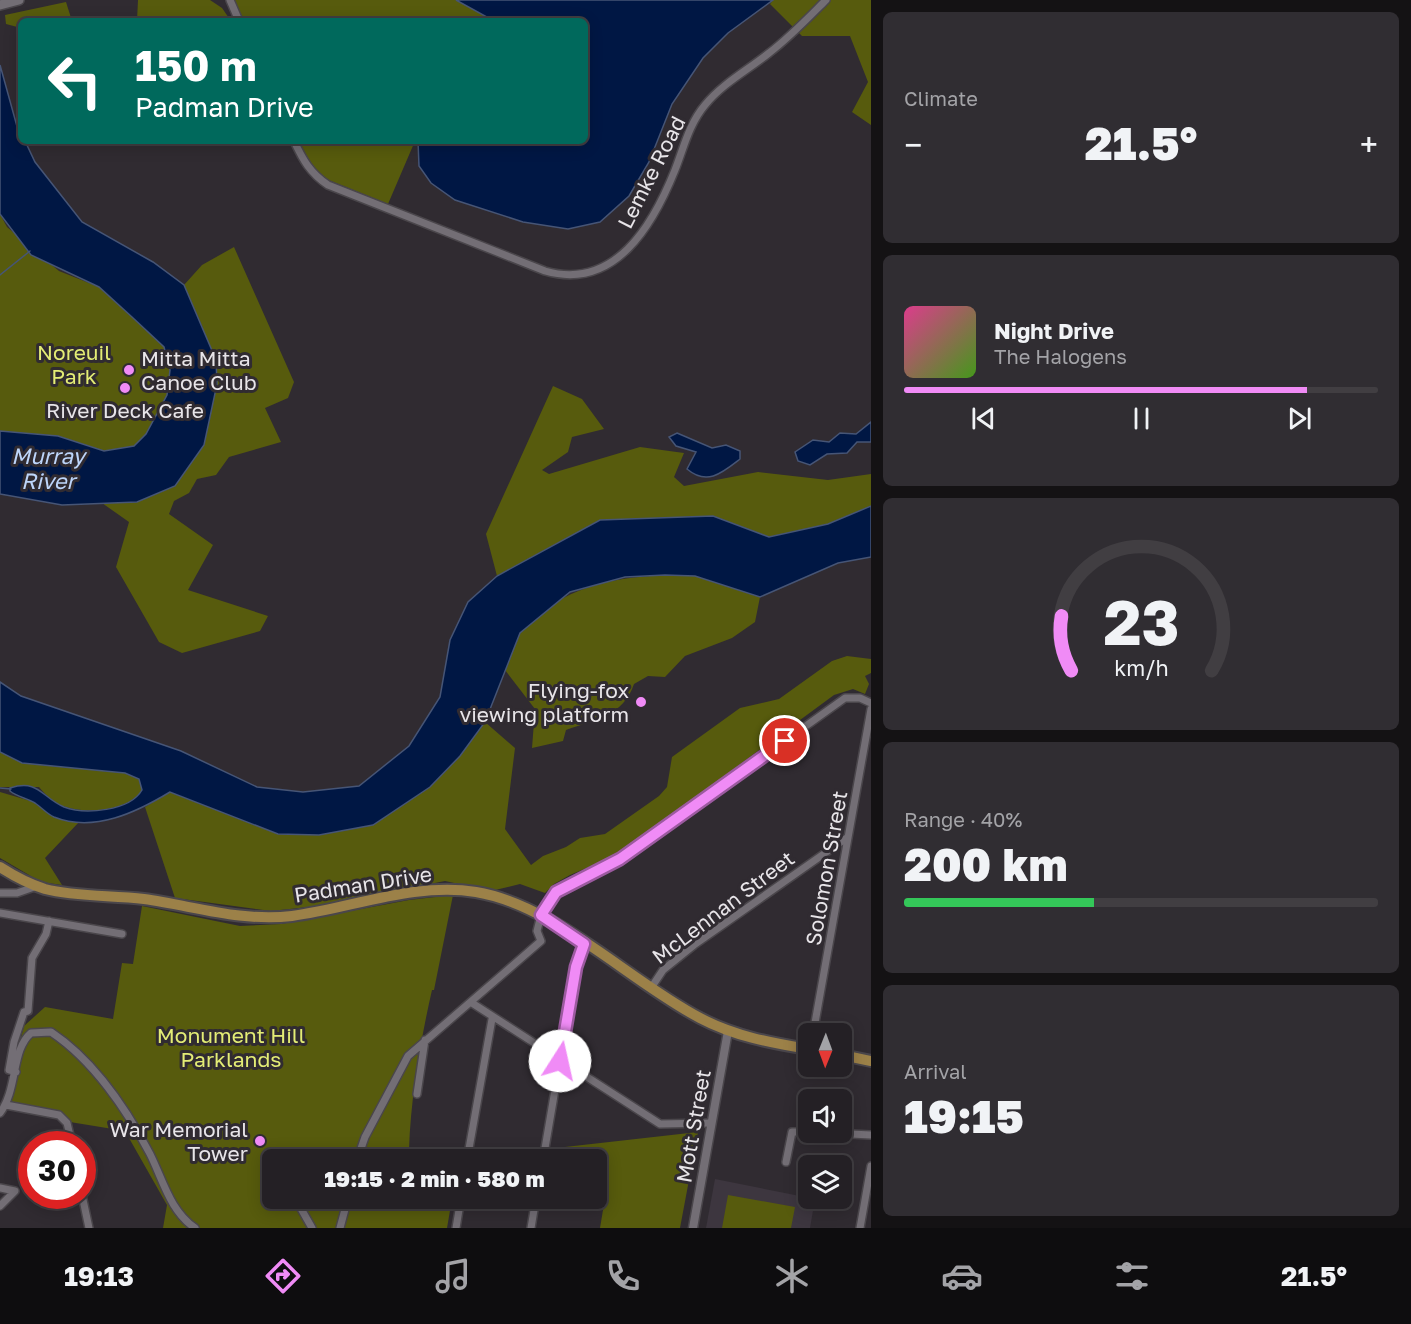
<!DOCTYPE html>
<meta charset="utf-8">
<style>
body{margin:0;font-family:"Golos Text",sans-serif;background:#302d32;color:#f1f3f6;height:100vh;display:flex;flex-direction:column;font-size:22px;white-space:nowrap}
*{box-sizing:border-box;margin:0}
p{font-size:20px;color:#a3a3a7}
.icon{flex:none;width:33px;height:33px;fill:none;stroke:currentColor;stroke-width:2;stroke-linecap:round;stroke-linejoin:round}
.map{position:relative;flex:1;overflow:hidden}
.panel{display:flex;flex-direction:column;gap:12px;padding:12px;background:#141214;width:540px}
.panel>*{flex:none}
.hud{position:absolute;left:18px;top:18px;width:570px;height:126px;border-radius:9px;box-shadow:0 3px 15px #0003,0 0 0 2px #413e42;background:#00695c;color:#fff;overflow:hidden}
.needle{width:39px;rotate:181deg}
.fabs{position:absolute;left:798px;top:1023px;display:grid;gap:12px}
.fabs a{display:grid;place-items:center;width:54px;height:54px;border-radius:9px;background:#242025;box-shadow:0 3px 15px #0003,0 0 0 2px #413e42;font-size:30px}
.speed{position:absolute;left:18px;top:1131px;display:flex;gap:12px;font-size:30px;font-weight:700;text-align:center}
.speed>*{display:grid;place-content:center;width:78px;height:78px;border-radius:50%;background:#242025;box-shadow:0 3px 15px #0003,0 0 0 2px #413e42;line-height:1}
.speed .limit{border:9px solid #d22;background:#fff;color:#111}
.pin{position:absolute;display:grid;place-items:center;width:51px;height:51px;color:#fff;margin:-26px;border:3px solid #fff;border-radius:50%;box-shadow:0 2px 6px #0007}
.me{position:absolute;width:66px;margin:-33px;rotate:10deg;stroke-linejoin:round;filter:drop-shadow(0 0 4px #0008)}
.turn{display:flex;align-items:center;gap:21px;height:126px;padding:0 18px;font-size:27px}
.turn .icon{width:78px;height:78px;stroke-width:2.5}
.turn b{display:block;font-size:42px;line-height:51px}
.big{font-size:45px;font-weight:800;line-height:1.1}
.panel .widget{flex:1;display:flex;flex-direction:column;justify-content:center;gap:9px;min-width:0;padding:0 21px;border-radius:9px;background:#302d32}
.panel .dial{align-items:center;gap:0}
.dial svg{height:156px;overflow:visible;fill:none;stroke:#413e42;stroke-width:7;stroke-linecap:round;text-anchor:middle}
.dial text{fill:#f1f3f6;stroke:none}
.song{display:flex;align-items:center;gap:18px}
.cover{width:72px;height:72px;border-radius:9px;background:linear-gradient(135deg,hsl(330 70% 55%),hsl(100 70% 35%))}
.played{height:6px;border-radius:3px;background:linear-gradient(90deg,#f08bf6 85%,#413e42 85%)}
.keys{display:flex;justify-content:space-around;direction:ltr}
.heat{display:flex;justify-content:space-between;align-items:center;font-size:33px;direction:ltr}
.charge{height:9px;border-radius:4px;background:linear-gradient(90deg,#34c759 40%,#413e42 0)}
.trip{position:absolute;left:262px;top:1149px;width:345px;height:60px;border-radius:9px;background:#242025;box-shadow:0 3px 15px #0003,0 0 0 2px #413e42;font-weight:800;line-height:60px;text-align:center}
.tab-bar{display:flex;height:96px;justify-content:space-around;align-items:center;background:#0e0d0f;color:#a3a3a7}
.tab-bar .icon{width:42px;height:42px}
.tab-bar .on{color:#f08bf6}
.tab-bar b{font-size:27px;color:#f1f3f6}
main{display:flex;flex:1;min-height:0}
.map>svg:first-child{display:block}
.built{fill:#3d363f}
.green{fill:#575b0d}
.water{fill:#001744;stroke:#465576;stroke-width:1.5}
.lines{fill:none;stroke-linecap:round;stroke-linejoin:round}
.stream{stroke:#465576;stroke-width:1.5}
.minor-casing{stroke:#4a464b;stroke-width:10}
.tertiary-casing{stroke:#4a464b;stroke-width:11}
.secondary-casing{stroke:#4a464b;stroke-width:12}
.primary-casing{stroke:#4a464b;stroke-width:14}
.minor{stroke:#736e75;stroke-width:7}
.tertiary{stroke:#736e75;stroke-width:8}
.secondary{stroke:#736e75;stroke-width:9}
.primary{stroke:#9c8148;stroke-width:10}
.route-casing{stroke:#9c5aa0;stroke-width:15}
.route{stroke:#f08bf6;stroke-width:10}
.poi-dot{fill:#f08bf6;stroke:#302b31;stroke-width:2}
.labels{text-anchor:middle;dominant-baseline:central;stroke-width:6;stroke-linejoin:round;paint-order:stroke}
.street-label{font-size:21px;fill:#e8e5e9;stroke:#302b31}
.park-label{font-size:21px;fill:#e3ec75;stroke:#302b31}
.poi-label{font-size:21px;fill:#e8e5e9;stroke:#302b31;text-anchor:end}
.water-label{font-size:22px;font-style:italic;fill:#bdd5fa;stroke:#302b31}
</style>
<main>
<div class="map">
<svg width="871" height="1228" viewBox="0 0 871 1228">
<rect width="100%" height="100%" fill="#302b31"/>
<path class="built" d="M715 1179 815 1199 810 1228H706Z"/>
<path class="green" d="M138 0H210L222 8 231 21H137Z
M232 0H456L494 21H245Z
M773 0H871V125L852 112 868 82 850 36H802L770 4Z
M66 2 72 21H21V28L6 24 5 15Z
M299 141H415L388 204 326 179 313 170Z
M0 214 7 227 59 271 99 287 132 317 164 347 170 370 167 395 146 434 134 446 104 451 58 436 0 431Z
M234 247 294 382 288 398 265 408 281 442 229 457 216 475 197 479 189 493 174 501 169 514 213 545 188 590 268 616 260 631 182 653 159 642 116 567 129 522 102 503 137 502 203 328 184 285 202 265Z
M553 386 582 399 604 429 572 437 568 452 542 470 549 474 640 447 684 453 674 477 684 486 758 472 828 480 871 474V506L828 524 769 537 713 516 600 520 497 576 486 534Z
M665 575 695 576 760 597 755 622 732 638 685 656 665 677 648 676 634 684C623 716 596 719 566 730L563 741 532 748 535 709 505 670C510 659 513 640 522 631 562 587 608 578 665 575Z
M847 656 871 659V673L865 676 869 684 865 694 853 689 834 695 617 855 570 875 554 884 545 893 520 884 491 891 445 881 318 906 271 911 175 898 145 807 170 792 278 834 373 825 430 787 460 756 485 722 515 748 505 829 531 865 543 856 566 847 580 838 605 834 659 796 667 787 672 757 740 708 779 699 832 661Z
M0 752 22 763 125 773 139 779 142 790C129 811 88 814 66 807 56 804 46 796 39 787H0Z
M0 792 34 802 54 817 80 821 45 858 62 885 41 882 0 858Z
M453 895 434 990H432C420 1043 411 1096 409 1150L410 1154 446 1159 273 1160V1198L452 1199 447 1228H163L167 1205 125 1131 70 1122 65 1117 7 1104 16 1084 19 1045 24 1026 45 1007 113 1019 122 963 133 964 142 906 240 926 281 924 409 900Z
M698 1132 680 1228H600L604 1204 572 1199 597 1198V1160L555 1159 556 1148Z
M728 1195 795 1207 791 1228H722Z"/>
<path class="water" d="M456 0H773L728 33 703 58 672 104 649 162 629 196 600 222 568 229 523 222 455 200 431 183 419 166 418 141H585V21H494Z
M0 65 21 141H25L35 162 82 222 153 262 184 285 216 360 217 384 204 445 175 486 137 502 62 505 0 494V431L58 436 104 451 134 446 146 434 167 395 170 370 164 347 132 317 99 287 31 255 0 214Z
M871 422V442H857L847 453 827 454 810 465 798 461 795 452 813 440 829 442 840 433 856 434Z
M677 433 712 448 726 445 740 451V459C722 473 707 486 687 469L696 452 676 446 669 437Z
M871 506V557L838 563 760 597 695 576 665 575 625 577 570 592 520 633 485 722 460 756 430 787 373 825 319 835 278 834 170 792C137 812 94 833 54 817 47 814 41 807 35 803 27 798 17 797 10 791V788C39 779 41 797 64 807 85 815 130 811 142 790L139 779 125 773 22 763 0 752V682L21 696 181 751 257 787 303 792 359 786 409 746 440 697 450 640 468 602 497 576 600 520 713 516 769 537 828 524Z"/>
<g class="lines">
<path class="stream" d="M0 275 30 251
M0 788 11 789"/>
<g class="minor-casing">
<path id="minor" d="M230 0 239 21
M294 141C303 160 310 173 328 185L545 271C615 291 653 225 675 170 684 147 689 124 705 105 723 83 748 70 769 53 790 37 807 19 826 0
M0 893H17L37 886
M0 913 122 934
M651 988 663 970 694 945 848 837
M472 1003 660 1124 711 1123
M813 1034 871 709
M16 1072 9 1070 14 1042 24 1012 28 1011 32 958 46 934 49 921
M417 1094 425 1040
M6 1105 59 1115 67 1123 72 1144
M0 1113C18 1089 11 1050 31 1033L51 1032C93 1060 127 1110 150 1154 163 1180 170 1211 195 1228
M811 1132 871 1135
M357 1160 365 1137 408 1056 541 941 537 931 541 915 556 892 620 859 845 698H860L871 703
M467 1160 492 1019
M543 1160 576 967 584 944
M786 1162 792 1132H808
M0 1188 15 1191 0 1206
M82 1195 89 1228
M295 1198 312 1228
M340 1228 348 1198
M456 1228 461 1198
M531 1228 536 1198
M860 1228 871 1166"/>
</g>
<g class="tertiary-casing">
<path id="tertiary" d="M693 1228 728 1031"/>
</g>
<g class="secondary-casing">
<path id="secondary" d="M0 5 19 0"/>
</g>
<g class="primary-casing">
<path id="primary" d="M0 867C14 876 29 884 45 889 77 897 111 895 144 899 194 906 241 922 292 916 352 908 415 882 476 892 555 905 629 981 700 1018 734 1036 771 1043 808 1049
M842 1055 871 1061"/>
</g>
<use href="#minor" class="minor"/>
<use href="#tertiary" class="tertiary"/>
<use href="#secondary" class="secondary"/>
<use href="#primary" class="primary"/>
</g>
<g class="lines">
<g class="route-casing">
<path id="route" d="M560 1061 576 967 584 944 541 915 556 892 620 859 785 741"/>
</g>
<use href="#route" class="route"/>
</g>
<g class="poi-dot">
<circle cx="129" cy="370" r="6"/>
<circle cx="125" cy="388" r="6"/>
<circle cx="641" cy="702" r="6"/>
<circle cx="260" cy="1141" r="6"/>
</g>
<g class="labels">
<g class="street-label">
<text transform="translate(651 172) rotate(-63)">Lemke Road</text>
<text transform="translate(826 868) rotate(-80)">Solomon Street</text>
<text transform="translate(363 884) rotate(-9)">Padman Drive</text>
<text transform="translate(723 907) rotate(-37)">McLennan Street</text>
<text transform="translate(693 1126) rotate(-80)">Mott Street</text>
</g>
<g class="park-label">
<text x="74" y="352">Noreuil<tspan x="74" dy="24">Park</tspan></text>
<text x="231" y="1035">Monument Hill<tspan x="231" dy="24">Parklands</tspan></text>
</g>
<g class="poi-label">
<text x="141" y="358" text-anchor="start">Mitta Mitta<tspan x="141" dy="24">Canoe Club</tspan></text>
<text x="125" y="410" text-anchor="middle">River Deck Cafe</text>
<text x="629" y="690">Flying-fox<tspan x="629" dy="24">viewing platform</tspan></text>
<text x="248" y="1129">War Memorial<tspan x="248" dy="24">Tower</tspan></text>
</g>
<g class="water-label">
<text x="48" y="455">Murray<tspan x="48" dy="25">River</tspan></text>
</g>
</g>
</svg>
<div class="fabs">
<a><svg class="needle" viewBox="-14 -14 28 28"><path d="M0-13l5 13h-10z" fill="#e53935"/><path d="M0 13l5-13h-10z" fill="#a3a3a7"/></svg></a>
<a><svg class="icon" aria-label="sound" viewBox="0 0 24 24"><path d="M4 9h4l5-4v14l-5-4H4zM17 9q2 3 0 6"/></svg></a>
<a><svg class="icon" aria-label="layers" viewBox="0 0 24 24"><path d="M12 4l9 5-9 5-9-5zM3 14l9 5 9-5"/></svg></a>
</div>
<div class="speed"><div class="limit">30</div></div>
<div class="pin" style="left:785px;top:741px;background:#d93025"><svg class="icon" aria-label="arrive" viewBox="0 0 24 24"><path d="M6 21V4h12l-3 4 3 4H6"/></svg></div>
<svg class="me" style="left:560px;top:1061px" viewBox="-20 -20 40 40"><circle r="19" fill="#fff"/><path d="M0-13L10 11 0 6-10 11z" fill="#f08bf6"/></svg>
<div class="trip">19:15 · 2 min · 580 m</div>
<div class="hud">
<div class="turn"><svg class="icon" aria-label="left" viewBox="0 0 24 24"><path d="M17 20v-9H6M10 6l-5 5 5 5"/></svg><div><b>150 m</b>Padman Drive</div></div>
</div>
</div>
<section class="panel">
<div class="widget"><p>Climate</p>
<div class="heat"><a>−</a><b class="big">21.5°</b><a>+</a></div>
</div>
<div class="widget">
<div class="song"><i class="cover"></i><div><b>Night Drive</b><p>The Halogens</p></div></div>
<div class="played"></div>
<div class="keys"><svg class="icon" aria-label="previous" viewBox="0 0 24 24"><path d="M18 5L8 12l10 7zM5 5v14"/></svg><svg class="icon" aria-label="pause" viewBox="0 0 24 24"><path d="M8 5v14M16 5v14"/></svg><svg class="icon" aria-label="next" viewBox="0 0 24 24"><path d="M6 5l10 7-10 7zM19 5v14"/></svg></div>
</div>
<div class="widget dial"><svg viewBox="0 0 100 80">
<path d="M14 69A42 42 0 1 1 86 69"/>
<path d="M14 69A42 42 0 0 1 9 41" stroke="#f08bf6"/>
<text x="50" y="56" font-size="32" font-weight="700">23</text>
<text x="50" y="72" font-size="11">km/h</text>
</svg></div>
<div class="widget"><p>Range · 40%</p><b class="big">200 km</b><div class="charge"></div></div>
<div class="widget"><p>Arrival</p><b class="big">19:15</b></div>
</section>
</main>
<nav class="tab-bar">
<b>19:13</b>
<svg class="icon on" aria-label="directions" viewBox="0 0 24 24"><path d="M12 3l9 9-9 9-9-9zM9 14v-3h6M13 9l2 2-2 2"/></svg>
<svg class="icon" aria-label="music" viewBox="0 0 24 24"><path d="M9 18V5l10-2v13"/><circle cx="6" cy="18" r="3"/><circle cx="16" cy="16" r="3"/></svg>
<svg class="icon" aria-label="phone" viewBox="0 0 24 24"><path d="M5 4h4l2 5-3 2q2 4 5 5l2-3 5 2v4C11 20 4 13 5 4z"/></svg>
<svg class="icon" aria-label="climate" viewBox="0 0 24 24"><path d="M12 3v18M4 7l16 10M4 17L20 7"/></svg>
<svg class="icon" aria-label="car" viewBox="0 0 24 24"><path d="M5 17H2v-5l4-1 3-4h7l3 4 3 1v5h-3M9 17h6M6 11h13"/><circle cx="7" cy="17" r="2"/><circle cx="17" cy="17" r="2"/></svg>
<svg class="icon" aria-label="filters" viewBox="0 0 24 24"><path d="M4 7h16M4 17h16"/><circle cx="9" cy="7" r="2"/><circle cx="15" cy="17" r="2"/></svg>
<b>21.5°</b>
</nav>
